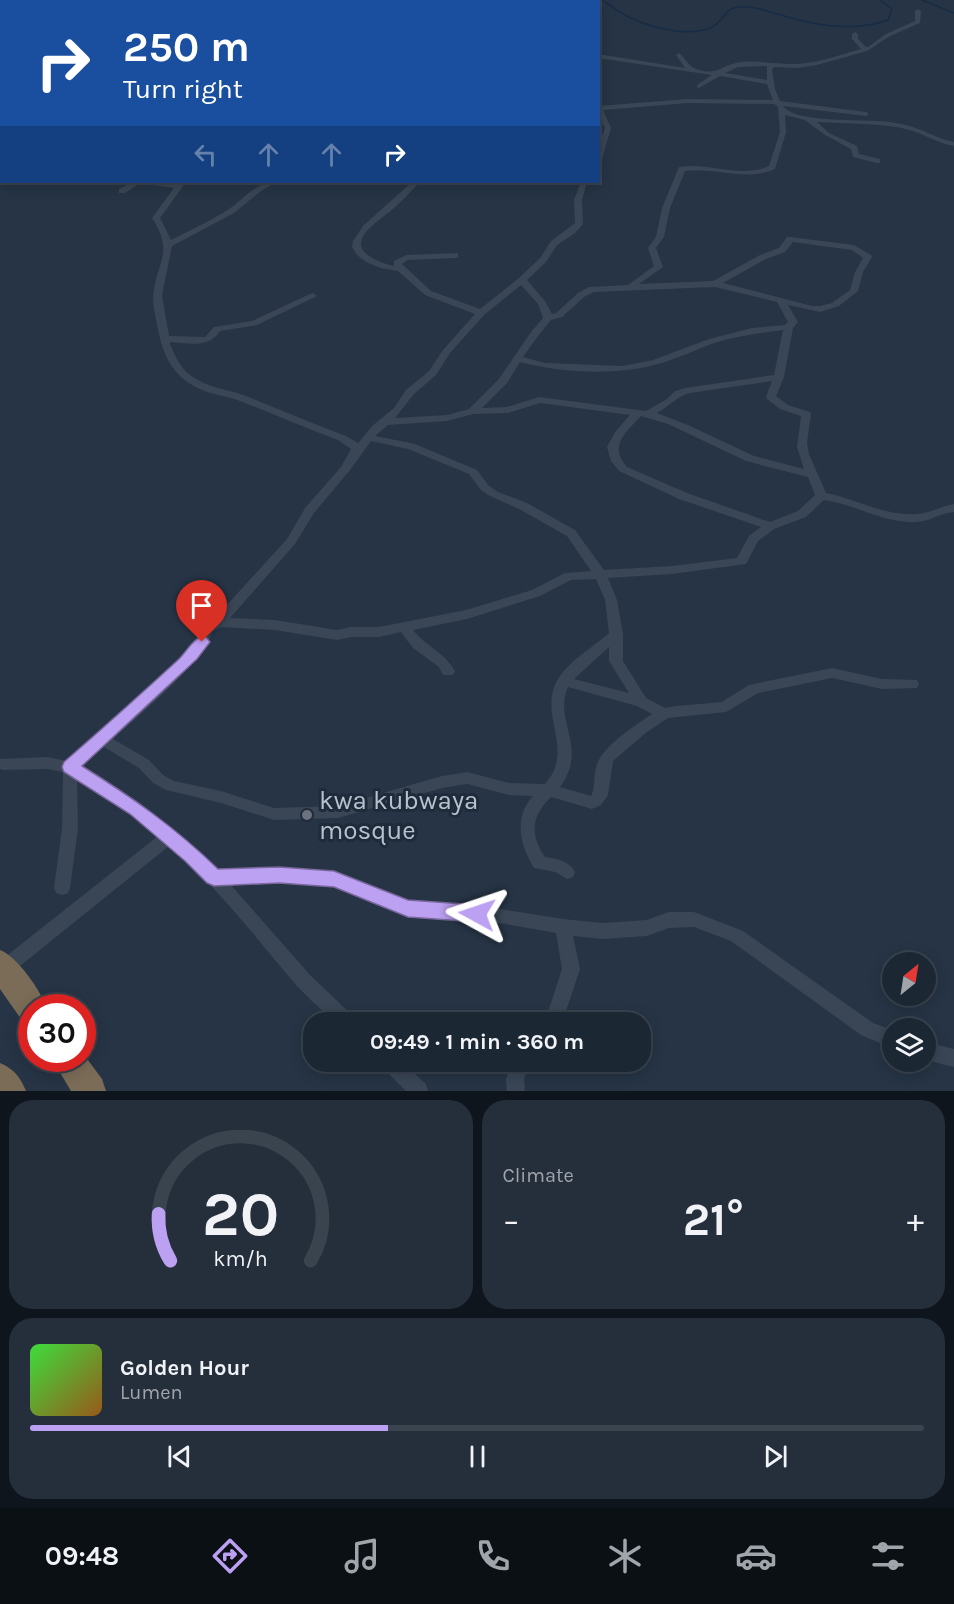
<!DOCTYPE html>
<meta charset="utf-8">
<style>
body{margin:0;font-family:Karla,sans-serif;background:#252f3c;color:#f1f3f6;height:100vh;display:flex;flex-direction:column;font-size:22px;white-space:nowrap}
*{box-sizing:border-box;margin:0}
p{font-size:20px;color:#a0a5ac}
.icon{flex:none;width:33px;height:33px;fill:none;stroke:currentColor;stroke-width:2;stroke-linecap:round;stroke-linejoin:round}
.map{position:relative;height:1091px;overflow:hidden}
.side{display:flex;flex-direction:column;gap:9px;padding:9px;background:#0f151d;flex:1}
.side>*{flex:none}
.guide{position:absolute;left:0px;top:0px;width:600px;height:183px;box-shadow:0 3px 15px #0003,0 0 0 2px #3a444f;background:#1a4fa0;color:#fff;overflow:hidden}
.needle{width:39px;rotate:30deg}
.tools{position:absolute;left:882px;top:952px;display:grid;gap:12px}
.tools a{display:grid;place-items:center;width:54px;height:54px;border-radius:50%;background:#1c2734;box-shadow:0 3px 15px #0003,0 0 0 2px #3a444f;font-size:30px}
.speed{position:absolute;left:18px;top:994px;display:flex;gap:12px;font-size:30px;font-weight:700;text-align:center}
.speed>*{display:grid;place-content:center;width:78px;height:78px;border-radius:50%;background:#1c2734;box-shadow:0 3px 15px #0003,0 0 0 2px #3a444f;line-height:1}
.speed .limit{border:9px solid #d22;background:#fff;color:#111}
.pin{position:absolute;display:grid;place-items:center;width:51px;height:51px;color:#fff;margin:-62px -26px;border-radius:50% 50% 50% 0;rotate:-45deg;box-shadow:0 0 6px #0007}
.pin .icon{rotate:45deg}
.me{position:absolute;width:66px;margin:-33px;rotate:275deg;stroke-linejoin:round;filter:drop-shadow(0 0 4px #0008)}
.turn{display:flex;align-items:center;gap:21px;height:126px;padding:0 24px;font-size:27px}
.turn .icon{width:78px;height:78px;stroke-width:2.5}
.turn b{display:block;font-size:42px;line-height:51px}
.lanes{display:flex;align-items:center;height:57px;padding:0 24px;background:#0003;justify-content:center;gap:30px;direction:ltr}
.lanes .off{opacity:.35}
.big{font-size:45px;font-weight:700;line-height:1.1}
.side .widget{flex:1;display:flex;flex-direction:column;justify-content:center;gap:9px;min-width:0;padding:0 21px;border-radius:24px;background:#252f3c}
.side .dial{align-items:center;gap:0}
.dial svg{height:156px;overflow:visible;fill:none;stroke:#3a444f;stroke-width:7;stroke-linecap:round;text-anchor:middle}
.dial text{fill:#f1f3f6;stroke:none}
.song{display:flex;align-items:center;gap:18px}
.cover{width:72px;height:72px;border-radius:9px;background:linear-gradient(135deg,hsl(120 70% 55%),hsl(30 70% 35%))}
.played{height:6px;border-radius:3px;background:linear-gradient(90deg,#bca0f2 40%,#3a444f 40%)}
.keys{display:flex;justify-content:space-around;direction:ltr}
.heat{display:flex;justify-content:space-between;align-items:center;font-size:33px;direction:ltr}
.side .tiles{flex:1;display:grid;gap:9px;grid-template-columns:1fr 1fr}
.widget:last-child{grid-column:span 2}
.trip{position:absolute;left:303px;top:1012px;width:348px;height:60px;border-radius:24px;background:#1c2734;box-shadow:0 3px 15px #0003,0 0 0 2px #3a444f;font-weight:700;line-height:60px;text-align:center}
.menu{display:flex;height:96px;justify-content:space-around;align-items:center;background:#0b1015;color:#a0a5ac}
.menu .icon{width:42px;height:42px}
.menu .current{color:#bca0f2}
.menu b{font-size:27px;color:#f1f3f6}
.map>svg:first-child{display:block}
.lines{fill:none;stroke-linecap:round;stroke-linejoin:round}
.stream{stroke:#172c45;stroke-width:1.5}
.street{fill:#3a4655;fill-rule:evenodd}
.highway{fill:#7b6c57;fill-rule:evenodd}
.route{fill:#bca0f2;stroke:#7a689d;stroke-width:1.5}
.worship-dot{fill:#6b7280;stroke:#1f2b3a;stroke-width:2}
.labels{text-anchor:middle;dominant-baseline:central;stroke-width:6;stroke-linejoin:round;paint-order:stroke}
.near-poi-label{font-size:26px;fill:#b8c1ce;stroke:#1f2b3a;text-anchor:start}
</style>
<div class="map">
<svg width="954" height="1091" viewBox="0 0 954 1091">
<rect width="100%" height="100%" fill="#263445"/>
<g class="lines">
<path class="stream" d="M602 0C612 6 622 15 633 19 653 28 689 37 710 28 726 22 722 4 748 7 761 8 772 13 784 16 817 26 855 32 888 20L892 9 880 0
M922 0 954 13"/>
<path class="street" d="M148 0H154V2H149Z
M245 0H251L245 2Z
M918 9 921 11 920 23 890 36 867 51 817 65 797 68 774 67 772 69 775 89 780 101 866 112 869 114 866 116 783 106C793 119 829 119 845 120 865 121 887 120 906 125 923 129 937 139 954 142V146C936 143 923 133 906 129 882 123 843 124 817 122L829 133 857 146 859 154 880 159V163H877L853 157 851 149 825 135 805 120 785 115 786 132 775 169C746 182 715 167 685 171L670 208 664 237 656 248 663 267 639 284 713 281 760 255 779 248 787 237H790L854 245 871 255 872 257 863 272 858 291 839 306 820 312 788 305 798 322 793 328 784 377 776 396 788 405 810 412 811 414 807 443 809 454 826 493C857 499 886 517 918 514 930 513 942 506 954 504V512C941 513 930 521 917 522 884 524 855 504 824 500L806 517 774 529 758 541 746 564 672 574 608 578 617 600 623 634V661L646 698 665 708 676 706 722 702 749 685 832 668 882 679 917 680 919 684 917 688 882 689 832 678 758 693 726 712 668 718 647 732 613 761 608 795 601 805 592 809 551 797C532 815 529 834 545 857 556 859 569 860 575 872L573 877 567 879 555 872 534 868C520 845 513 818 533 796L509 795 467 784 442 788 338 818 274 820 221 803 166 790 153 783 139 768 104 747 81 766C130 797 177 828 217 871L279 868 334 872 408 901 500 909 563 919 603 923 647 920 669 912H694L743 931 873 1023 892 1030V1048L861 1035 731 941 694 927 669 928 647 936 603 939 573 936 580 969 564 1017 561 1023H541L548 1012 562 969 556 933 500 923 408 915 333 886 279 882 230 884 310 975 354 1017 357 1023H335C322 1010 308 998 296 985 255 937 217 886 169 846L10 974 4 976 0 974V961L158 836 131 813 77 779 78 828 70 888 68 893 62 895 56 893 54 888 62 828 63 772 47 769 3 770 0 769V759L47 757 67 761 98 736 187 653 196 641 201 626 214 619 287 539 305 508 341 467 351 449 338 440C305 428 273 414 240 401 227 396 213 395 200 389 171 376 162 353 157 324 155 315 153 306 153 297 156 262 175 253 152 218L174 188 147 184 144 182 177 183 179 182H186L160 218 171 240C190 230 211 221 229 209 245 198 256 182 276 182L261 191 234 213 172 246 162 295 169 336 205 337 214 327 252 321 310 294 313 293 317 296 257 325 220 331C209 349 188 343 170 342V344C175 356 180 367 190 375 207 388 227 389 246 396 279 409 312 423 346 436L358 443 372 426 394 408 406 390 429 371 443 350 475 314 425 295 398 271 381 268 366 262 357 255 352 247 353 241 363 226 412 182H420C411 191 402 201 393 209 382 219 346 239 368 255 376 261 385 264 394 266V261L406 255 458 253V257L455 258 408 260 402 264 431 291 480 309 519 278 540 258 551 241 575 223 574 200 581 182H587L582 200 583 224 575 233 557 245 546 262 527 280 545 301 552 314 556 313 578 293 589 287 628 285 654 266 648 248 656 237 662 208 679 167C709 162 741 179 769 166L780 132 778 107 774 104 688 103 603 110 611 128 602 159 598 161V146L605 128 598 114V106L688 99 773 100 767 84 720 76 699 88 697 87V85L712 75 598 58V54L685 68 676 55 679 53C685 57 688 66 696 69 716 76 719 67 736 63 756 59 776 65 797 64 818 63 840 55 861 49L852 39V34L855 32 858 34V39L866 47H868L886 34 915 21V11ZM767 66V80L725 73 738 67ZM793 242 852 250 863 258 855 272 850 290 832 303 820 306H812L723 283 766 259 785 252ZM521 285 538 304 543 318 531 332 499 379 469 409 447 415 395 418 414 394 436 375 450 353 484 315ZM715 287 777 302 788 322 785 325 752 328 709 339 653 360 623 366 545 363 523 357 538 336 551 320 562 317 584 297 594 292ZM783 330 774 375 685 388 675 391 667 399 646 411 539 397 507 407 482 408 507 383 520 362C562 373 616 376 658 364 677 359 695 350 714 343 737 336 760 333 783 330ZM772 381 766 397 767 399 780 409 801 416 797 447 804 469 754 456 688 425 657 413C668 407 678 396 690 393ZM540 403 630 415 615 432 607 447 611 461 619 471 679 499 761 527 749 536 737 558 672 566 604 570 575 530 527 503 498 492 489 486 477 470 415 444 375 436 388 425 447 421 473 414 508 413ZM641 416 668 424 746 461 808 477 815 495 798 511 770 522 687 493 627 467C608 446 626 432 641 416ZM371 441 408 449 469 474 481 490 490 496 519 509 567 536 591 571 565 573 532 590 466 610 379 627H351L337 630 275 620 230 618 295 544 314 513 350 470ZM596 579 605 600 609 633C593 647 569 661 558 679 537 714 576 750 545 784L509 783 467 772 442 776 338 806 274 808 221 791 174 781 163 775 149 760 113 739C140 714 202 664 212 632L221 627 275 630 337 640 351 637H379L401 632 413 648 439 667 443 675H453L455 671C445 653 426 646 413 630L467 619 540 596 571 580ZM609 647V661L629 693 574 679ZM568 687 637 706 652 714C636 725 604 745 597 764 593 775 596 787 591 796L560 787C589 747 553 721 568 687Z
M0 35H2V39H0Z
M133 182H142L125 193H119V189Z
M926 1042 954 1049V1067L926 1060Z
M380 1062H402L426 1084 428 1091H406L383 1068Z
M512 1062H530L524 1079 525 1091H507L506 1079Z"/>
<path class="highway" d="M0 950C18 957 40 990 47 1008H32V1023L21 1019 0 989Z
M82 1052 102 1079 106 1091H71L52 1059H82Z
M0 1063C14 1069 20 1077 26 1091H0Z"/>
</g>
<path class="route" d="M202 636 207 638 210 642 197 659 82 766C132 797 176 828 218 869L279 867 334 871 408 900 477 905 484 908 487 914 484 920 477 922 408 917 334 887 279 883 214 886 207 883 185 861 130 814 64 772 62 767 64 762C103 728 141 694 179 659 186 652 193 639 202 636Z"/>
<circle class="worship-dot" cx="307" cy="815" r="6"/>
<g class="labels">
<g class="near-poi-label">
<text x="319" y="800">kwa kubwaya<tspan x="319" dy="30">mosque</tspan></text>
</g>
</g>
</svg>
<div class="tools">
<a><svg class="needle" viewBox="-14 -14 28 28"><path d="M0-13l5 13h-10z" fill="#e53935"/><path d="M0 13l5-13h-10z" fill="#a0a5ac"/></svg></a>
<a><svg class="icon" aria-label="layers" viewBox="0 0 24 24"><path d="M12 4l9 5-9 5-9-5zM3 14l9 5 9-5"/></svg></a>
</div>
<div class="speed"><div class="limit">30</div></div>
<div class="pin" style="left:202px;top:642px;background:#d93025"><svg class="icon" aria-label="arrive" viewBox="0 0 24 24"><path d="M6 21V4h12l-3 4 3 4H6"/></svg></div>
<svg class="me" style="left:477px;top:914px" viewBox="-20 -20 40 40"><path d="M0-17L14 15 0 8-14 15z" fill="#bca0f2" stroke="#fff" stroke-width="4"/></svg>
<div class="trip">09:49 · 1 min · 360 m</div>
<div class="guide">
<div class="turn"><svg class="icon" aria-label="right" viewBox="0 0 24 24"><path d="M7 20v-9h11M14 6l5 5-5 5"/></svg><div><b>250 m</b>Turn right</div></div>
<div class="lanes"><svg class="icon off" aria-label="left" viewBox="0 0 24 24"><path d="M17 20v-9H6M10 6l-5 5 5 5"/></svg><svg class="icon off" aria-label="ahead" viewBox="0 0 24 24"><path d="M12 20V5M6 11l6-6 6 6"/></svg><svg class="icon off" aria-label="ahead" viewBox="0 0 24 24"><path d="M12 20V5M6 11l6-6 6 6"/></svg><svg class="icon" aria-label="right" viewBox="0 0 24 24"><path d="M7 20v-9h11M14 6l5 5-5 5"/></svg></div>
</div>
</div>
<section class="side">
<div class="tiles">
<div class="widget dial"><svg viewBox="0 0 100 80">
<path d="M14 69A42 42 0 1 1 86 69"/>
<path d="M14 69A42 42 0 0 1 8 45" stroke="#bca0f2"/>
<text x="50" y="56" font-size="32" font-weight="700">20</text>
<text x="50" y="72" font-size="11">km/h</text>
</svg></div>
<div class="widget"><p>Climate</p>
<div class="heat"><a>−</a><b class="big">21°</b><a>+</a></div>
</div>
<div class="widget">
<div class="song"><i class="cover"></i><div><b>Golden Hour</b><p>Lumen</p></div></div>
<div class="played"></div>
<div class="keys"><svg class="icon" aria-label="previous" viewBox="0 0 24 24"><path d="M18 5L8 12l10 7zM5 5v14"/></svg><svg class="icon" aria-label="pause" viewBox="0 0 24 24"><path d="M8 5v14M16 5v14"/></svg><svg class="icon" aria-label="next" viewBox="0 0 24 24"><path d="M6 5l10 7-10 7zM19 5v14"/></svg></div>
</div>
</div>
</section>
<nav class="menu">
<b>09:48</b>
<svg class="icon current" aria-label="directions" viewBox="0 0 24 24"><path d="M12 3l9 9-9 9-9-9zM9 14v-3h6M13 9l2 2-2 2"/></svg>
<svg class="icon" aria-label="music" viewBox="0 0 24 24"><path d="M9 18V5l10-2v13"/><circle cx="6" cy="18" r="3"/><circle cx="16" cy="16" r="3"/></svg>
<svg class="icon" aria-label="phone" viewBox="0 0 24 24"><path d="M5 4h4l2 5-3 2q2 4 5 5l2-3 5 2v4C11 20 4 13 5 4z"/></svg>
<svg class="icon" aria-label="climate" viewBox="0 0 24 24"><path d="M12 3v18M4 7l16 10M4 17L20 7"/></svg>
<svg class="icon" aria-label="car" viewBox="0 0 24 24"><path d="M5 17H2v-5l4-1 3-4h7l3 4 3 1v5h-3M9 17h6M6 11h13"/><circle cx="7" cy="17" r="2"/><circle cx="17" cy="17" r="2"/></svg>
<svg class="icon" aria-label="filters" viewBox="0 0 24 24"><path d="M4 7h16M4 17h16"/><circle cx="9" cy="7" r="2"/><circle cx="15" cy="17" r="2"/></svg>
</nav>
